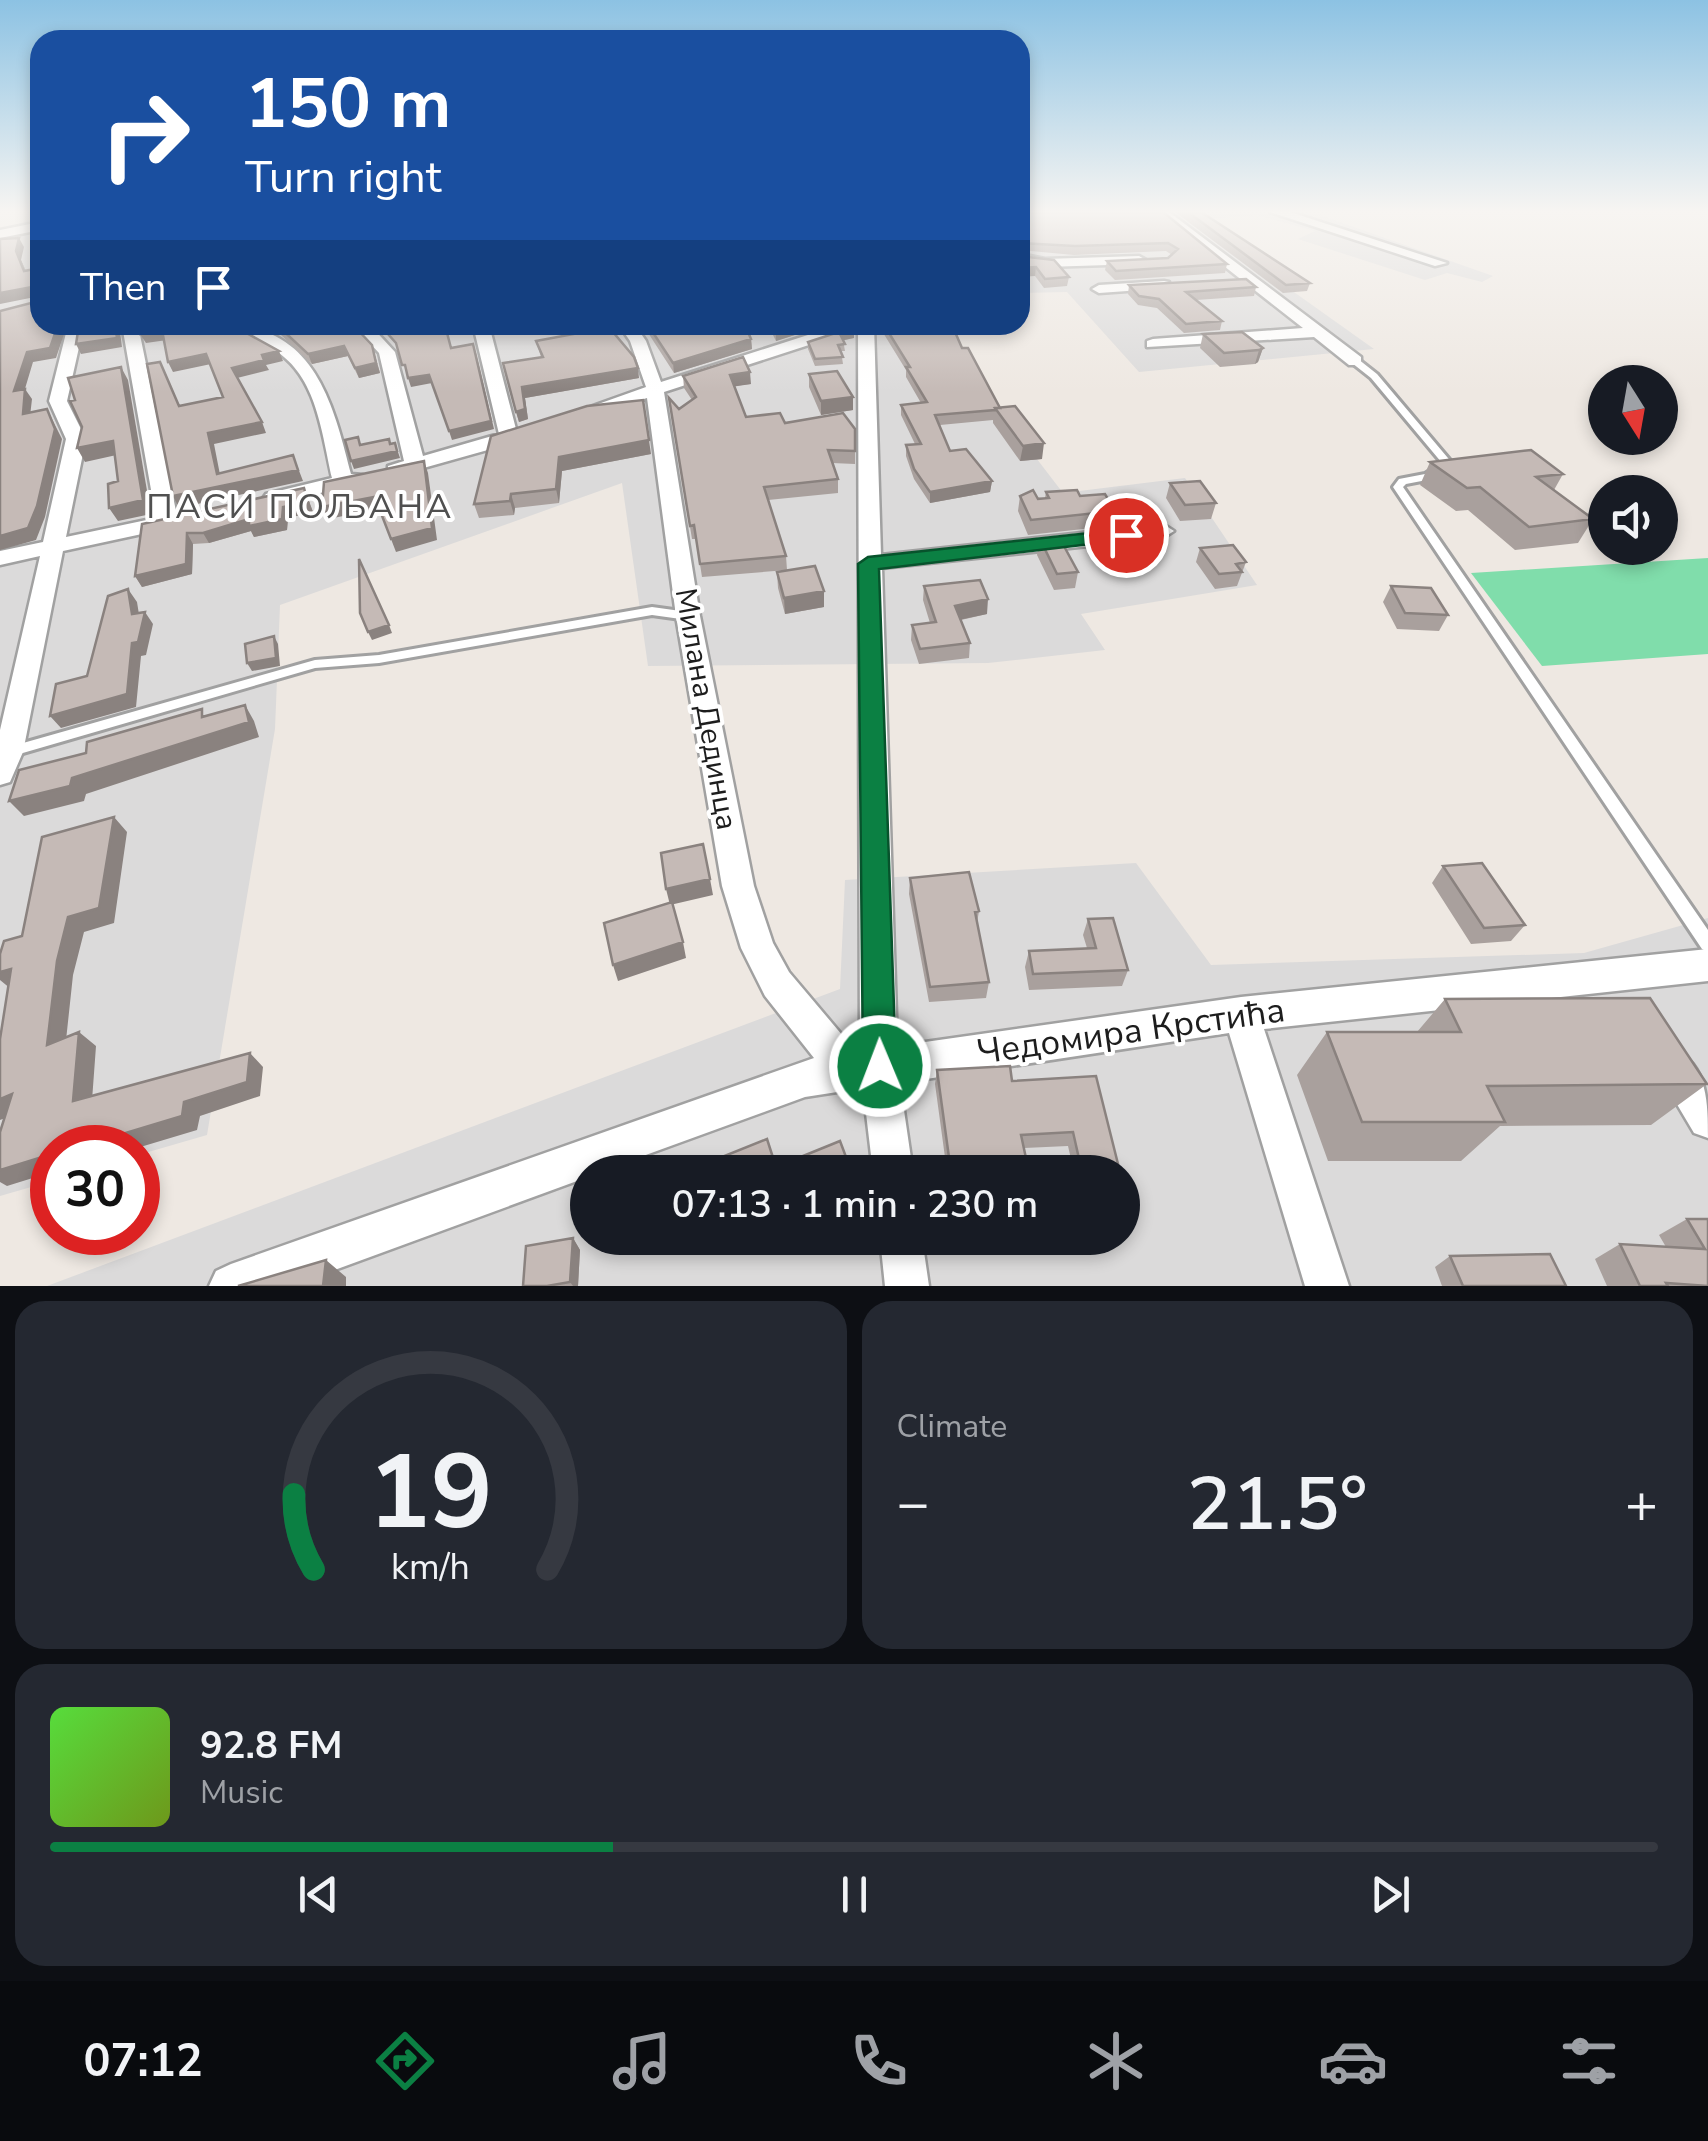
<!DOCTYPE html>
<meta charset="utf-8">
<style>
body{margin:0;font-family:"Nunito Sans",sans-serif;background:#242831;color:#f1f3f6;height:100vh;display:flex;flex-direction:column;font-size:38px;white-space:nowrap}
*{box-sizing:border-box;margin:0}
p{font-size:32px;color:#9ea1a6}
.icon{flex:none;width:55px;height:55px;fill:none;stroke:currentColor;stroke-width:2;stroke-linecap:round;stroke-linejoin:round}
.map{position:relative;height:1286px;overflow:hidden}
.panel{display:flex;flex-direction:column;gap:15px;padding:15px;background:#0d0f14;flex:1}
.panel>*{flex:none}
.banner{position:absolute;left:30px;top:30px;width:1000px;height:305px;border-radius:30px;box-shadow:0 5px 15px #0003;background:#1a4fa0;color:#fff;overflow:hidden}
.needle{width:65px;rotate:169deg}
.buttons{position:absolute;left:1588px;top:365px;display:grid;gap:20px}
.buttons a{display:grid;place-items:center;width:90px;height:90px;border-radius:50%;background:#171b24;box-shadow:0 5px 15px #0003;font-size:50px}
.speed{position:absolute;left:30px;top:1125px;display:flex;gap:20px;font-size:50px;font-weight:700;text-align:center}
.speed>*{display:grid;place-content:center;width:130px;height:130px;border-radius:50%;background:#171b24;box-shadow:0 5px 15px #0003;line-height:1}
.speed .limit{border:15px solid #d22;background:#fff;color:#111}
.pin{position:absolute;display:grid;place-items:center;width:85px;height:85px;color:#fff;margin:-42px;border:5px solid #fff;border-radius:50%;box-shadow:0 2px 10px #0007}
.me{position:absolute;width:110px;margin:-55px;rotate:359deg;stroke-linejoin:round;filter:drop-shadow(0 0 8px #0008)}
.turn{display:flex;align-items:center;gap:35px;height:210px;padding:0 50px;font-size:45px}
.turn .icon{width:130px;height:130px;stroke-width:2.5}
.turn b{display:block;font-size:70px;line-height:85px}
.then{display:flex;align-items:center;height:95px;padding:0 50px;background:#0003;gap:20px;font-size:38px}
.big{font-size:75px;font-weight:600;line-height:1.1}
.panel .widget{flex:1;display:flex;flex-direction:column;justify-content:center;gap:15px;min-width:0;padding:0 35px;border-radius:30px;background:#242831}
.panel .dial{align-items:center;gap:0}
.dial svg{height:260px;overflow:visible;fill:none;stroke:#363941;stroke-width:7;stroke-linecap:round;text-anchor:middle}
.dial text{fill:#f1f3f6;stroke:none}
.song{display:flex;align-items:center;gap:30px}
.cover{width:120px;height:120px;border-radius:15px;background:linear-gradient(135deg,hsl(110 70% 55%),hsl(80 70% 35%))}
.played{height:10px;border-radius:5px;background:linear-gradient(90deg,#0b8043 35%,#363941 35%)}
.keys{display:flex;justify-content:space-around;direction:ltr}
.heat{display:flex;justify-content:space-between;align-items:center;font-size:55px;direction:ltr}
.panel .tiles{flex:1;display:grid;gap:15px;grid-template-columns:1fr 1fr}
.widget:last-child{grid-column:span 2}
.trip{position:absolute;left:570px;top:1155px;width:570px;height:100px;border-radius:50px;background:#171b24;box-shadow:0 5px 15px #0003;font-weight:600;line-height:100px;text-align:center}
.tab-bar{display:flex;height:160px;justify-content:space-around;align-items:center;background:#090b0e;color:#9ea1a6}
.tab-bar .icon{width:70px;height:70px}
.tab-bar .on{color:#0b8043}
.tab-bar b{font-size:45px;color:#f1f3f6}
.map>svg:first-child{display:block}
.residential{fill:#dbdada;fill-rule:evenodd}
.pitch{fill:#80ddab}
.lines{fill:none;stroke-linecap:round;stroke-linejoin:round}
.service-casing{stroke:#a1a1a1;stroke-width:6}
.minor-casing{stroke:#a1a1a1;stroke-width:5}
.service{fill:#fff;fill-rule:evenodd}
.minor{fill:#fff;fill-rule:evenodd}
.wall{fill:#a9a09d}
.shaded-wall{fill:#8a827f}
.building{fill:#c5bab6;stroke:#8a827f;stroke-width:2.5}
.route{fill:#0b8043;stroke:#07532c;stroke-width:2.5}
.labels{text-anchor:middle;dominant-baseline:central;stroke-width:8;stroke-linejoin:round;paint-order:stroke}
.street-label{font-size:30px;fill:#1d1d1d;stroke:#fff}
.quarter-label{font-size:35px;letter-spacing:2.5px;fill:#505050;stroke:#fff}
.near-street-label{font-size:35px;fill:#1d1d1d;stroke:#fff}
</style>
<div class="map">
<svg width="1708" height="1286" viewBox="0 0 1708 1286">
<rect width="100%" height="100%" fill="#eee8e2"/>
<path class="residential" d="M1020 212H1311L1493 276 1482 282 1447 273 1425 280 1298 239 1315 231 1257 215 1193 220 1374 349 1139 372 1067 292 1020 293Z
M40 217V325H934L1063 493 1185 478 1257 585 1081 614 1105 650 988 663 648 666 622 483 280 605 275 729 207 1135 138 1155V1148H52V1181L0 1196V229Z
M1136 863 1211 965 1584 953 1708 918V1286H47L840 989 845 880ZM588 1172H1122V1238H588Z"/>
<path class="pitch" d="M1708 558V654L1542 666 1471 573Z"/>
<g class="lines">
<g class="service-casing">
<path id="service" d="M1352 359H1358L1377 374 1453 464 1432 479 1406 484 1403 487 1708 930V952L1702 949 1393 487 1399 479 1425 474 1442 463 1371 378 1352 363Z
M652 607 688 612 694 616 688 620 652 615 379 663 315 668 9 757 4 756 2 752 4 748 9 747 315 660 379 655Z"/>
</g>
<g class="minor-casing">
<path id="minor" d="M1155 212H1169L1361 357V365H1349L1314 337 1147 347V341L1153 339 1303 328Z
M1270 212H1290L1447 263 1435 266Z
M40 222V230L0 238V230Z
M1020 254 1045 259 1139 256 1146 260 1139 264 1045 267 1020 262Z
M1164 281 1169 282V288L1099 293 1092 289 1099 285Z
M68 325H84L67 401 86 439 66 537 156 518 122 325H138L177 516 182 521 179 526 63 551 23 752 10 782 0 785V730L40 556 0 565V551L43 542 66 439 49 401Z
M224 325C314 325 333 403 351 474L363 475V483L273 504 266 502 263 498 266 494 332 478C322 435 317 375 274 350 258 340 238 336 224 325Z
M353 325H370L395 352 423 456 499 434 473 325H489L516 429 529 434 516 442 402 474H388V466L404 461 379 353Z
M619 325H635L646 341 661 382 839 325H874L881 555 1163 524 1174 531 1163 538 882 568 897 1046 1241 997 1708 949V981L1264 1029 1349 1286H1305L1229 1033 900 1083 913 1172H873L863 1088 805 1097 599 1172H588V1177L291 1286H209L216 1271 231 1264 814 1058 765 996 741 948 722 886 676 616 647 398 582 418 573 413 646 387 630 341ZM858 329 860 1051 852 1052 848 1042 789 972 773 943 754 886 700 616 664 392Z
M1675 1050C1708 1066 1708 1104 1708 1138L1694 1133 1656 1069 1662 1056Z
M880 1238H922L929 1286H885Z"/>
</g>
<use href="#service" class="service"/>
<use href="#minor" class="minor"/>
</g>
<path class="wall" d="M1020 212H1163L1227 264 1225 273 1115 280 1105 270 1107 261 1168 258 1172 255 1166 251 1074 255 1020 250Z
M1175 212H1201L1310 283 1307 291 1283 293Z
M1020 256 1069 277 1067 286 1044 288Z
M1129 285 1256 287 1254 296 1196 300 1222 321 1220 330 1184 333 1157 308 1138 305 1128 294Z
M256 325H353L372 345 380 373 359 378 348 356 312 364 281 335Z
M562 325H607L639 378 525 398 528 419 519 422 503 363 541 357 536 341 570 335Z
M643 325H745L751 339 752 349 674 373Z
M768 325H826L776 341Z
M877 325H952L962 348 1000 408 1042 459 1020 461 993 423V420L940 425 950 451 992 481 990 492 930 503 914 479 906 456V445L915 444 901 415V405L921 403 906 377V370L882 331 878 332Z
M1203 334 1263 348 1258 362 1255 364 1220 367 1200 348Z
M854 338 843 340 845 351H841L843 364 815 366 808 349V342Z
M809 374 853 410 821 415 809 387Z
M683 376 751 384 734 386 746 417 785 423 855 429V464L832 463 838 479V493L768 500 786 556 787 570 702 577 696 539H692L669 398 679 409 692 400 684 388Z
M491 436 651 454 562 471 559 503 515 508 514 515 479 518 474 504Z
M1430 462 1563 474 1554 490 1593 519 1578 543 1515 550 1468 510 1456 511 1420 485Z
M1170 483 1216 503 1211 519 1180 521 1166 498Z
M304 488 313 512 288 518 287 530 254 537 251 531 209 543 193 544 192 574 142 587 135 576 142 524Z
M1046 492 1080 496 1115 511 1111 526 1028 535 1018 511 1020 496 1045 498Z
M1040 539 1078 572 1075 588 1054 590 1037 555Z
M1200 548 1246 562 1237 586 1215 589 1196 562Z
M777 572 824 607 785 614 778 588Z
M924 586 987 614 961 620 970 643 969 658 919 664 911 640 912 625 930 623 923 600Z
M1391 586 1448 615 1439 631 1397 629 1383 602Z
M1443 866 1525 925 1511 941 1471 944 1432 883Z
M910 878 979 911 977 923 989 982 986 998 929 1002 909 894Z
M1088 919 1128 970 1122 986 1029 990 1025 967 1029 951 1087 948 1083 935Z
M1445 999 1707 1084 1651 1125 1500 1126 1461 1161H1328L1297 1075 1327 1032H1417Z
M937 1070 1012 1081 1120 1172H1074L1068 1146 1024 1148 1029 1172H947L935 1084Z
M1122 1183 1130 1216 1122 1228Z
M1687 1219H1708V1286H1607L1595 1259 1620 1244 1666 1247 1659 1235Z
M573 1238 580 1250 578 1286H523Z
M956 1238H1038L1036 1241 958 1250Z
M1450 1256 1566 1286H1442L1435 1267Z"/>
<path class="shaded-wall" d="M19 238 24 247 21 260 30 280 16 251Z
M1036 267 1035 276 1020 277V268Z
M37 286 40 296 0 304V293Z
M58 325H67L56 358 33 362 21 402 14 391 27 352Z
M115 325H119L122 347 81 354 76 344Z
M795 325H826L776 341V331Z
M162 330 167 340 146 343 140 334Z
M854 331V338L840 341V334Z
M751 339 752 349 674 373 673 363Z
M372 345 380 373 359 378 355 368Z
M344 346 348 356 312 364 308 354Z
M1263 348 1258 362 1255 364 1259 350Z
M279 351 283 361 266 365 269 370 237 378 232 368 262 355Z
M476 353 494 429 452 440 449 431Z
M206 354 211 364 173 372 168 362Z
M121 367 128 380 151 514 118 521 109 508 143 500Z
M638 368 639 378 525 398 528 419 519 422 516 412 522 387Z
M750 372 751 384 731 387 730 375Z
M429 375 432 383 411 387 408 378Z
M25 389 32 399 29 425 23 414Z
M853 397V410L821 415V401Z
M643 400 651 454 562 471 559 503 556 489 559 457Z
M47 409 62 439 45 517 36 540 0 550V536Z
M262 422 266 433 214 444 222 485 217 474 208 433Z
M113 441 121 454 85 462 77 448Z
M395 443 400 458 354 469 351 461Z
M1044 443 1042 459 1020 461 1023 446Z
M293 455 303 481 179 508 173 496Z
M424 461 428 473 437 540 396 552 391 539Z
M992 481 990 492 930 503V492Z
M304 488 313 512 288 518 287 530 254 537 251 531 209 543 203 533 283 507Z
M511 494 515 508 514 515 510 501Z
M379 496 384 508 328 519 322 507Z
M187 533 193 544 192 574 142 587 135 576Z
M128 589 137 602 141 627 132 614Z
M824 591V607L785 614 784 598Z
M988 599 987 614 954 621 955 606Z
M145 612 153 624 146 655 141 656 136 707 61 728 50 716 132 643Z
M389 625 392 633 372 640 368 632Z
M274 636 278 644 280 666 252 671 247 663Z
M245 705 254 721 259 737 86 794 84 801 24 816 9 801 72 778Z
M114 817 127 832 114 923 84 932 73 975 64 1059 47 1045 57 961 68 917Z
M710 879 713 895 670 905 666 889Z
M683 942 686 958 618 981 613 965Z
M11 969V989L0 980V972Z
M79 1032 96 1046 91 1114 73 1101Z
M250 1053 263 1067 260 1096 200 1116 197 1130 137 1148H76L184 1102Z
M12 1094 31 1108 0 1120V1099Z
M52 1154V1172L7 1186 0 1182V1170Z
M849 1165V1172H831Z
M573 1238 580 1250 578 1286H573L570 1282Z
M326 1260 346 1277V1286H323Z"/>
<path class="building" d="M1020 212H1163L1227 264 1116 271 1107 261 1168 258 1178 249 1168 243 1075 246 1020 243Z
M1188 212H1201L1310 283 1286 285Z
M19 238 16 251 24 271 40 268V325H58L50 348 27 352 14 391 25 389 23 414 47 409 55 429 37 506 28 528 0 536V311L35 302 37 286 0 293V239Z
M1020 256 1054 260 1069 277 1045 279 1036 267 1020 268Z
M1246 279 1256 287 1186 292 1222 321 1186 324 1159 299 1139 296 1129 285Z
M79 325H115L117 338 76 344Z
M138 325H232L279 351 262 355 264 360 232 368 262 422 208 433 217 474 293 455 298 470 173 496 147 364 160 362 179 406 223 397 206 354 168 362 162 330 140 334Z
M277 325H353L372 345 376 363 355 368 344 346 308 354Z
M567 325H607L634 357 638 368 522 387 525 409 516 412 503 363 543 357 536 341 574 334Z
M648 325H745L751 339 673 363Z
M772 325H795L776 331Z
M884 325H952L962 348H968L1000 408H995V410L935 415 950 451 966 449 992 481 930 492 914 469 906 445 921 444 901 405 927 402 906 367H910Z
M854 327V331L840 334 845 344 838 345 843 357 815 359 808 342Z
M446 329 451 348 473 344 491 421 449 431 429 375 408 378 405 365H402L396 343 388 334Z
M1242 332 1263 348 1259 350 1224 353 1203 334Z
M743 357 750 372 730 375 746 417 780 413 785 423 843 413 855 429V451L828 450 838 479 764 487 786 556 700 564 694 525 690 526 669 398 679 409 696 397 683 376Z
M121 367 143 500 109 508 108 484 118 481 113 441 77 448 82 427 70 401 75 400 68 378Z
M837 371 853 397 821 401 809 374Z
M643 400 649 440 559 457 556 489 511 494 510 501 474 504 491 436 587 406Z
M1015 406 1044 443 1023 446 995 408Z
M358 437 360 445 389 439 390 444 395 443 397 451 351 461 345 440Z
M1531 450 1563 474 1536 477 1593 519 1529 527 1480 487 1467 488 1430 462Z
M424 461 432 528 391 539 379 508V496L322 507 324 482Z
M1200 481 1216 503 1185 505 1170 483Z
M304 488 308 502 283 507 282 519 249 526V519L203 533H187L186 564 135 576 142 524Z
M1033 490 1038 499 1049 498 1046 492 1077 490 1080 496 1105 494 1115 511 1031 520 1020 496Z
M1059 537 1078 572 1057 574 1040 539Z
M1233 545 1246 562 1236 564 1242 572 1219 574 1200 548Z
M359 559 389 625 368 632 360 613Z
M815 566 824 591 784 598 777 572Z
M980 580 988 599 955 606 970 643 920 649 912 625 936 622 924 586Z
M1391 586 1431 588 1448 615 1405 613Z
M128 589 132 614 145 612 138 642 132 643 127 694 50 716 56 684 87 676 108 596Z
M274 636 276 658 247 663 245 644Z
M245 705 249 722 72 778 70 786 9 801 19 770 86 753 87 742 202 709V717Z
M114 817 99 908 68 917 57 961 47 1045 79 1032 73 1101 250 1053 247 1082 184 1102 182 1116 76 1148H52V1154L0 1170V1132L12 1094 0 1099V1039L11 969 0 972V954L4 941 22 936 42 837Z
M703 844 710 879 666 889 661 853Z
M1482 863 1525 925 1484 928 1443 866Z
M969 872 979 911 975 912 989 982 930 987 910 878Z
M672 902 683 942 613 965 604 923Z
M1113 918 1128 970 1033 974 1029 951 1096 948 1088 919Z
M1650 998 1707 1084 1487 1086 1505 1122H1362L1327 1032H1461L1445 999Z
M1010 1066 1012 1081 1096 1076 1120 1172H1082L1073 1132 1021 1135 1029 1172H951L937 1070Z
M767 1139 776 1167 840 1141 849 1165 831 1172H710L707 1163Z
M1122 1183 1130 1216H1122Z
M1687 1219H1708V1286L1666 1283 1668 1286H1640L1620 1244 1705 1249Z
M573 1238 570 1282 547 1286H523L526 1246Z
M1550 1254 1566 1286H1463L1450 1256Z
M326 1260 323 1286H238Z"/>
<linearGradient id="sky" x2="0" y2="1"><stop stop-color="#8cc2e3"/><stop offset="0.54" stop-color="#f7f5f2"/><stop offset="1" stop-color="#f7f5f2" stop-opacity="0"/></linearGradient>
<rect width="1708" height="392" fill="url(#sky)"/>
<path class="route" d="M1126 529 1136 535 1133 539 879 569 896 1066 892 1078 880 1083 867 1078 863 1066 858 564 868 557Z"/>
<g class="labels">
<g class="street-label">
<text transform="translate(706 709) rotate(80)">Милана Дединца</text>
</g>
<g class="quarter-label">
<text x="300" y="506">ПАСИ ПОЉАНА</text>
</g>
<g class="near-street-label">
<text transform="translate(1131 1031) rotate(-8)">Чедомира Крстића</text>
</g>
</g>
</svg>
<div class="buttons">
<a><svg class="needle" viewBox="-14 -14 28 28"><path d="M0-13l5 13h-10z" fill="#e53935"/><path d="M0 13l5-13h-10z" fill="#9ea1a6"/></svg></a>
<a><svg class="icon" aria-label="sound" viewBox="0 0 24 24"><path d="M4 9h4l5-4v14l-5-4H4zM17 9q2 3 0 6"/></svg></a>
</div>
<div class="speed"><div class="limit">30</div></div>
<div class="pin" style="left:1126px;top:535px;background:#d93025"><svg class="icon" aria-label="arrive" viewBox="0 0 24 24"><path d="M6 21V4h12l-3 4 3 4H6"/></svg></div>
<svg class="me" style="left:880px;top:1066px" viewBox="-20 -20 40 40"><circle r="17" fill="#0b8043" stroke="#fff" stroke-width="3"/><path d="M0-11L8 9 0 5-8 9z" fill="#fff"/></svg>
<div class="trip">07:13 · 1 min · 230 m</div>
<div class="banner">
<div class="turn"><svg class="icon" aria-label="right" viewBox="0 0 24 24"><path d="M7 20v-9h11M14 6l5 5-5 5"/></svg><div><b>150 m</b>Turn right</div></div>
<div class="then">Then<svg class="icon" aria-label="arrive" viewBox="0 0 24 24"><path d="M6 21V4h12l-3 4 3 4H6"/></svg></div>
</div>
</div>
<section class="panel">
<div class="tiles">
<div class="widget dial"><svg viewBox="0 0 100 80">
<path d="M14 69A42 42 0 1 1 86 69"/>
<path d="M14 69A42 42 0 0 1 8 46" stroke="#0b8043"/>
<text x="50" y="56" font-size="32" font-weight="700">19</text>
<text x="50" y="72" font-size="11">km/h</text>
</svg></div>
<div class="widget"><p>Climate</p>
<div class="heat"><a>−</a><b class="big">21.5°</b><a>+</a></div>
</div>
<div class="widget">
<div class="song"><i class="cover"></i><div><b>92.8 FM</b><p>Music</p></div></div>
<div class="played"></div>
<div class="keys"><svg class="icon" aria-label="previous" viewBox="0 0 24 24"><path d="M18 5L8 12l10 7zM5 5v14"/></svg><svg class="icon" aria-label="pause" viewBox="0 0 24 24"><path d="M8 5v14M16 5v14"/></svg><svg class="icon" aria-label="next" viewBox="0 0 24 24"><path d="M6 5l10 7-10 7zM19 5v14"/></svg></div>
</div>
</div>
</section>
<nav class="tab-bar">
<b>07:12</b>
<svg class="icon on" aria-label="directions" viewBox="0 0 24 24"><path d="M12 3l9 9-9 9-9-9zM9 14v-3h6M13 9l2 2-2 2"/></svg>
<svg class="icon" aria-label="music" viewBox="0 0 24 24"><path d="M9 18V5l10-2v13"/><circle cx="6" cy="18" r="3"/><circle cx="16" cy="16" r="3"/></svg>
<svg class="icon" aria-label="phone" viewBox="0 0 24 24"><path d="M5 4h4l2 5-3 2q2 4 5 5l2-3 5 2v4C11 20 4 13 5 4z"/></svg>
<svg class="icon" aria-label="climate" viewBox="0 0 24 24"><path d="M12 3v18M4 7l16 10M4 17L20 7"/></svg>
<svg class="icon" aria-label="car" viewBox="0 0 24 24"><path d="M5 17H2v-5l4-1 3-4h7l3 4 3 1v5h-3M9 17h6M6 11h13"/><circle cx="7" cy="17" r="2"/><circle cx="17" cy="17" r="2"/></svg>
<svg class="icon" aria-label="filters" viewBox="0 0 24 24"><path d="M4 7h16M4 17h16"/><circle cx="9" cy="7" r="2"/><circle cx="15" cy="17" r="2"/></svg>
</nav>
